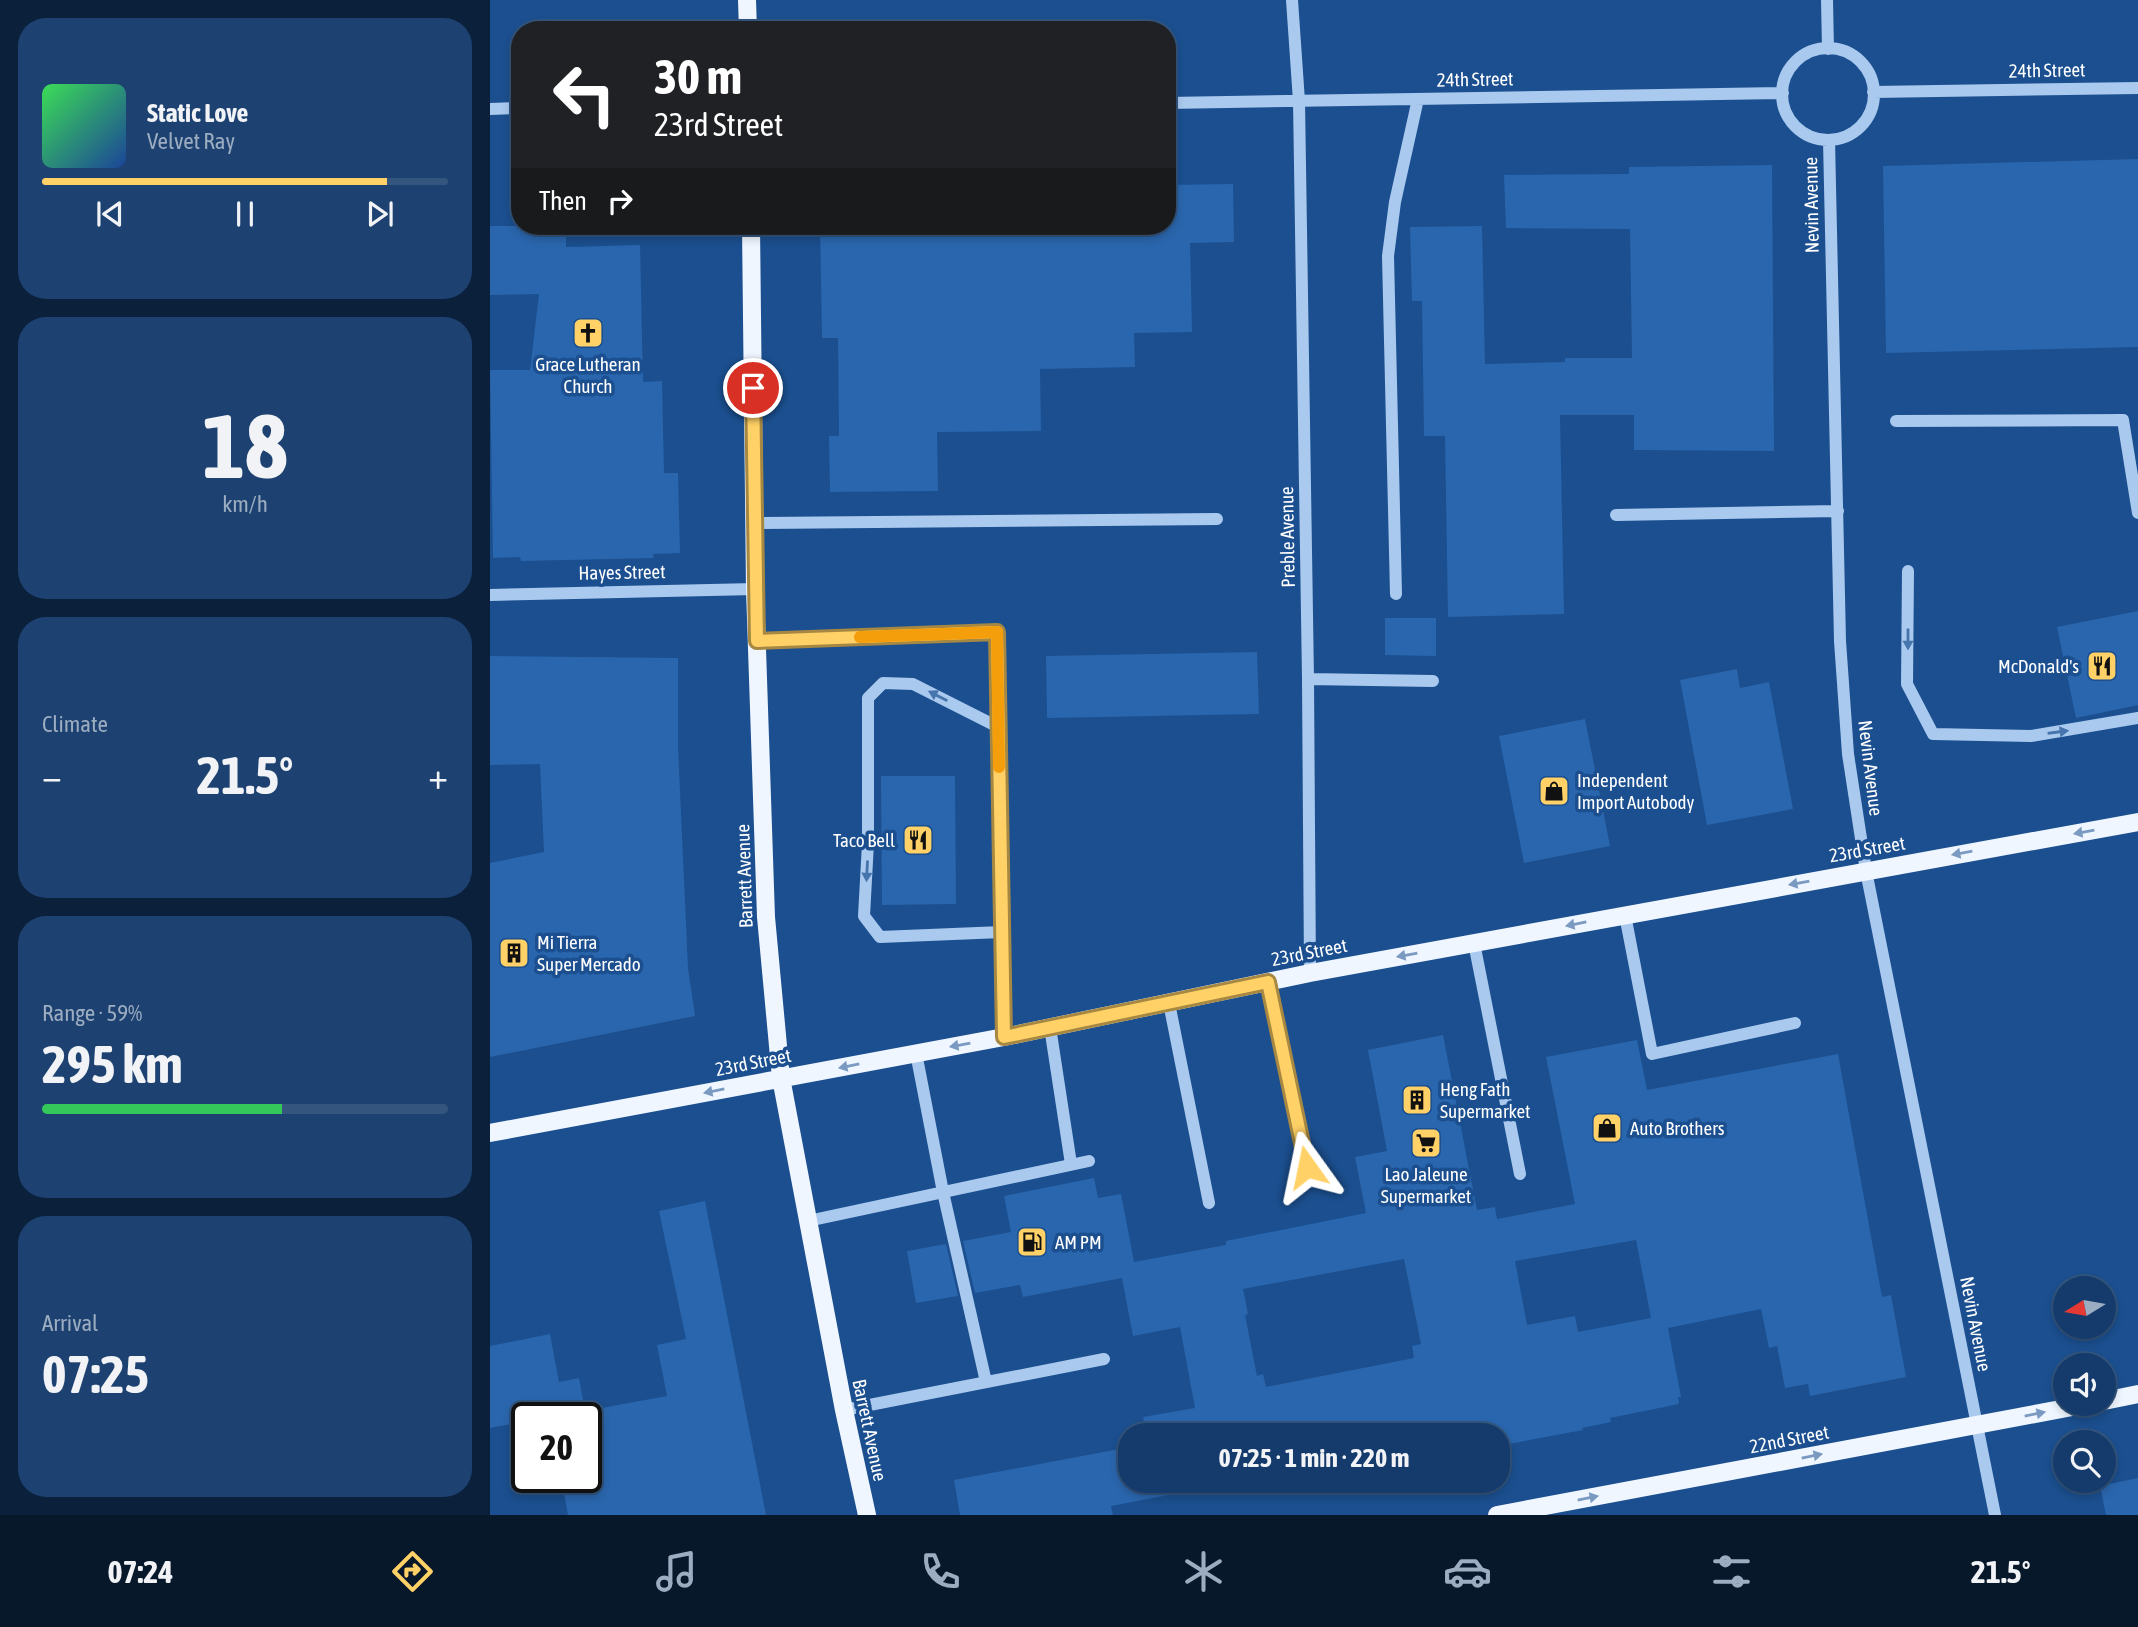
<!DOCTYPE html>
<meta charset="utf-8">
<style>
body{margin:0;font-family:"Asap Condensed",sans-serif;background:#1d4271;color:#f1f3f6;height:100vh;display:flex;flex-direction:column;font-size:26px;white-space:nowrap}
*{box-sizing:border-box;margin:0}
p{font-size:23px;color:#9dadc1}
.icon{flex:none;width:38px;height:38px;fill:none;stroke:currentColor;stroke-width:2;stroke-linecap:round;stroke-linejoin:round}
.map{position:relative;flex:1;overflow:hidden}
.sheet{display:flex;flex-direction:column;gap:18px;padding:18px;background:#0b203b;width:490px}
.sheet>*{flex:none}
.top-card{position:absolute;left:21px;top:21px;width:665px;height:214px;border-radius:28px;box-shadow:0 4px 10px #0003,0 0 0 2px #33557e;background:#202124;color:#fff;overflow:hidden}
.needle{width:46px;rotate:259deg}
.buttons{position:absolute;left:1563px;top:1276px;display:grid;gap:14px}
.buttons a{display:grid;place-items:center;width:63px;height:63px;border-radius:50%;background:#143b6b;box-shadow:0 4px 10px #0003,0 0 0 2px #33557e;font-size:35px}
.speed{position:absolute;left:21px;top:1402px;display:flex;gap:14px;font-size:35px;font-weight:700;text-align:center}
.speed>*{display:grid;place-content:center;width:91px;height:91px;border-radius:50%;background:#143b6b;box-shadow:0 4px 10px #0003,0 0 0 2px #33557e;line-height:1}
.speed .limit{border:4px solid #111;border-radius:10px;background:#fff;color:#111}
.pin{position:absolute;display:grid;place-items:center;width:60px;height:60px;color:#fff;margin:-30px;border:4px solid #fff;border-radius:50%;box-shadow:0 2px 7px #0007}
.me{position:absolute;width:77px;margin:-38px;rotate:348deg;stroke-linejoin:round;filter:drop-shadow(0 0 5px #0008)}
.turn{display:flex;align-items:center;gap:24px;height:147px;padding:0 28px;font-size:32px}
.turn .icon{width:91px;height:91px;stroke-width:2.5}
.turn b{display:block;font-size:49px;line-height:60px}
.then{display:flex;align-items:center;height:66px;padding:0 28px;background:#0003;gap:14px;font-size:26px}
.big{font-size:52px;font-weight:700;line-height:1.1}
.sheet .widget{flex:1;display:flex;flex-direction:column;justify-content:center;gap:10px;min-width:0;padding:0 24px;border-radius:28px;background:#1d4271}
.sheet .dial{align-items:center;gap:0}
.dial b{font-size:91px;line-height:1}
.song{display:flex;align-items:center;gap:21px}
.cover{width:84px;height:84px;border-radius:10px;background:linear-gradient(135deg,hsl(130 70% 55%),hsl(220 70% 35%))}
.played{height:7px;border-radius:4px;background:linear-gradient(90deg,#ffd166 85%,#33557e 85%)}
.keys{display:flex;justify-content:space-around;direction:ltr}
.heat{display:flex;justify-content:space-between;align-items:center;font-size:38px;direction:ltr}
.charge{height:10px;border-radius:5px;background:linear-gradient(90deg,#34c759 59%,#33557e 0)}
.trip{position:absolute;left:628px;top:1423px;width:392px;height:70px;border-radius:28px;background:#143b6b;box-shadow:0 4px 10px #0003,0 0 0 2px #33557e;font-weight:700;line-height:70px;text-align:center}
.tab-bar{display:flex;height:112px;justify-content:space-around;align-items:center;background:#08182b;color:#9dadc1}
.tab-bar .icon{width:49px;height:49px}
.tab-bar .active{color:#ffd166}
.tab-bar b{font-size:32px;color:#f1f3f6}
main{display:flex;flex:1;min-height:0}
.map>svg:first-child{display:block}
.building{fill:#2a66ad;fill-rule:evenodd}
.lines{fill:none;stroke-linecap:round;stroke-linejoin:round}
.minor{stroke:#a9c9ee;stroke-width:12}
.major{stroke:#f0f6ff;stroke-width:18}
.oneway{fill:#4674ac}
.oneway2{fill:#7b9ac1}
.route-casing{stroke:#a68842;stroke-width:18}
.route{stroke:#ffd166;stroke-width:12}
.slow{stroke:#f59e0b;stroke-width:12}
.labels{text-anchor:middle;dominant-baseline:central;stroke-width:7;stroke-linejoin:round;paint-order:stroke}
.street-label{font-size:19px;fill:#fff;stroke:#1b4f8f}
.poi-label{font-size:19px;fill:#fff;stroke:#1b4f8f;text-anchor:start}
</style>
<main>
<section class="sheet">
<div class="widget">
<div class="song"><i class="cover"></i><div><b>Static Love</b><p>Velvet Ray</p></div></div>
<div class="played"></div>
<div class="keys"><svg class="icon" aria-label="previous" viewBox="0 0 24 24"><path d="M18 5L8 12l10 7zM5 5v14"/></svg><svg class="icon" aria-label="pause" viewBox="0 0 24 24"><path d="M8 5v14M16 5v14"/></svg><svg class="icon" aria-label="next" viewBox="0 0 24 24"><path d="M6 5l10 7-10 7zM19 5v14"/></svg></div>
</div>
<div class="widget dial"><b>18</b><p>km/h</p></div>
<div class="widget"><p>Climate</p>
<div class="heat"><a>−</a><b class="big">21.5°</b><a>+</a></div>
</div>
<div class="widget"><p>Range · 59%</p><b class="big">295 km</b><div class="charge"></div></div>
<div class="widget"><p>Arrival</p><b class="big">07:25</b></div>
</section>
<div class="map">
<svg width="1648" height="1515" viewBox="0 0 1648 1515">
<rect width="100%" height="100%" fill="#1b4f8f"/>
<path class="building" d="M1648 159V347L1396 353 1393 166Z
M1282 165 1284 451 1144 450V415H1070L1074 614 958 617 955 436H934L932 301H922L920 227 992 226 995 364 1075 362V358H1142L1140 229 1016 228 1014 175 1139 174V167Z
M743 184 744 242 700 243 702 332 644 333 645 367 550 369 551 431 447 432 448 491 340 492 339 436H349L348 338H332L330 226H677V185Z
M0 226H76V247L150 245 153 382 172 381 174 473H188L190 553 163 554 164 558 31 561 30 557 3 558 0 370H40L49 294 0 295Z
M1648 611V705L1586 718 1567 627Z
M895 618H946V656L895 655Z
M767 652 769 714 557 718 556 656Z
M0 656 188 658V747L198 968 205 1016 0 1057V863L54 852 50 764 0 765Z
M1247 669 1250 688 1279 682 1303 809 1217 825 1190 680Z
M1095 719 1120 846 1034 863 1009 736Z
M391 776H465L466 904 392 905Z
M953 1035 987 1210 1005 1207 1007 1219 1085 1204 1056 1057 1147 1040 1157 1090 1348 1054 1392 1297 1401 1295 1416 1377 1320 1396 1318 1384 1295 1388 1287 1346 1279 1348 1271 1309 1178 1328 1191 1397H1188L1189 1404 1120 1418 1121 1422 1092 1428 1093 1430 1008 1446V1435H657L653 1417 705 1408 690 1327 643 1336 632 1278 533 1297 530 1285 485 1293 473 1241 521 1232 514 1196 604 1178 608 1198 631 1194 644 1262 736 1245V1241L876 1213 865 1157 897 1151 878 1050ZM1146 1240 1161 1318 1088 1332 1085 1316 1037 1325 1025 1261ZM914 1259 931 1344 922 1346 924 1358 776 1387 773 1374 767 1376 755 1315 758 1314 753 1289Z
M215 1201 276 1515H78L71 1477H96V1418H37V1421L0 1428V1346L60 1334 69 1382 89 1378 95 1411 177 1396 167 1345 196 1339 169 1211Z
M456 1244 468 1296 426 1303 417 1251Z
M640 1447V1480H725V1486L621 1506 623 1515H470L464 1480Z
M1648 1478V1515H1616L1610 1486Z"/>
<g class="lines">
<path class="minor" d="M802 0 809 101 818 679 820 973
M1337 0 1338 49
M1292 94a46 46 0 1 1 92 0a46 46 0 1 1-92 0Z
M1383 92 1648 88
M677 103 1293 93
M0 109 30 108
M1339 140 1350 641 1358 754 1376 871 1505 1515
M1406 421 1633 420 1648 513
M1126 515 1348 511
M264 523 727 519
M1418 571 1417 684 1443 734 1541 736 1648 718
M906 594 898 256 905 202 928 99
M0 595 265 589
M267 641 507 632 514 1037
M818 679 943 681
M508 727 423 684 393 683 378 698V843L374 916 390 937 512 932
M1135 915 1162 1054 1305 1023
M984 943 1030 1174
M778 982 817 1167
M679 1003 719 1203
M560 1027 581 1164
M426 1053 453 1192 496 1382
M318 1221 599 1161
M354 1410 614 1359"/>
<path class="major" d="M257 0 258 30
M261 226 265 589 276 917 291 1078 354 1410 377 1515
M0 1133 514 1037 820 973 1648 822
M1614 1401 1648 1394
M1007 1515 1598 1404"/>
</g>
<defs><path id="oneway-solid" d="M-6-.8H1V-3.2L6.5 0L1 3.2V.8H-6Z" transform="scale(1.75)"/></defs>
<g class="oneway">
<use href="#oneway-solid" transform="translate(1418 639) rotate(90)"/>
<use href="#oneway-solid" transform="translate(448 696) rotate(-153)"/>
<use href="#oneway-solid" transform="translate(1568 732) rotate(-8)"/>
<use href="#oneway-solid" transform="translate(377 871) rotate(93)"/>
</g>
<g class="oneway2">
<use href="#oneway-solid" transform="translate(1594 832) rotate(170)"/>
<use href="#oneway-solid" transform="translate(1472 853) rotate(170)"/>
<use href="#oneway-solid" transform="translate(1309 883) rotate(170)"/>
<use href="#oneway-solid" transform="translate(1086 924) rotate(169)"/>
<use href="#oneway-solid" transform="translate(917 955) rotate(170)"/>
<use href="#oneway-solid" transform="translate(470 1045) rotate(170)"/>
<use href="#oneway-solid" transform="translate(359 1066) rotate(169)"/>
<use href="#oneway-solid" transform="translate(224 1091) rotate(169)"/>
<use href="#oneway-solid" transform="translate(1545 1414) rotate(-11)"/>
<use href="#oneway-solid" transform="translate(1322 1456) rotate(-11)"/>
<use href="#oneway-solid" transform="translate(1098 1498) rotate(-11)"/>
</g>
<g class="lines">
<g class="route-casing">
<path id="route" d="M263 388 267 641 507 632 514 1037 778 982 817 1167"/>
</g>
<use href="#route" class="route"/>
<path class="slow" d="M370 637 507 632 509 767"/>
</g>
<defs>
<g id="church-square" transform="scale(1.575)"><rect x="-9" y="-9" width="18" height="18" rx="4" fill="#ffd166" stroke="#1b4f8f"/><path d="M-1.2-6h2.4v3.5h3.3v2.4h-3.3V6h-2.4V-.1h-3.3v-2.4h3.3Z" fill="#111"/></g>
<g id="restaurant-square" transform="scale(1.575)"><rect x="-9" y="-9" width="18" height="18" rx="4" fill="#ffd166" stroke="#1b4f8f"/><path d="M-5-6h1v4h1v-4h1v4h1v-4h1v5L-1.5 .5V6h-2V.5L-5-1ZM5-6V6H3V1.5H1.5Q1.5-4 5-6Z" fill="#111"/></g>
<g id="shop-square" transform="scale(1.575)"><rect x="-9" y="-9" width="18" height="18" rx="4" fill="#ffd166" stroke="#1b4f8f"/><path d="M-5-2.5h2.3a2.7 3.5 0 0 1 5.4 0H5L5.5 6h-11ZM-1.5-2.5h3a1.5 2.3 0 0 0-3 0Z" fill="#111"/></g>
<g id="building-square" transform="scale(1.575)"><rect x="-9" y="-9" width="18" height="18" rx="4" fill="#ffd166" stroke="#1b4f8f"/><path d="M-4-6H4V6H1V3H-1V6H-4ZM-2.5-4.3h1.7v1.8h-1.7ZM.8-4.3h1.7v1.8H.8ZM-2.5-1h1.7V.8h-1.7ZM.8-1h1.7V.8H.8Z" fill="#111"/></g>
<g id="supermarket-square" transform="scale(1.575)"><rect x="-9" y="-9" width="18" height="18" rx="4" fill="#ffd166" stroke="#1b4f8f"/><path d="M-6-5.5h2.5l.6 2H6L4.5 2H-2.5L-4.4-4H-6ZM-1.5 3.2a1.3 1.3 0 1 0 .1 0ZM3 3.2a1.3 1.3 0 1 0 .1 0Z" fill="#111"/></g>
<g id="fuel-square" transform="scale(1.575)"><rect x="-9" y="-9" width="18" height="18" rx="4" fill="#ffd166" stroke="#1b4f8f"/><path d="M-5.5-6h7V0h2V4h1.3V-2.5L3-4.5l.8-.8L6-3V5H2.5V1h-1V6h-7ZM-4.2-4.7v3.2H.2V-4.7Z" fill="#111"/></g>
</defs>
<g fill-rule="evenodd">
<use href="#church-square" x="98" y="333"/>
<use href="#restaurant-square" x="1612" y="666"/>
<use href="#shop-square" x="1064" y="791"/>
<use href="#restaurant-square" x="428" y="840"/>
<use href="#building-square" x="24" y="953"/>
<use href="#building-square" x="927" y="1100"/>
<use href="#shop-square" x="1117" y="1128"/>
<use href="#supermarket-square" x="936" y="1143"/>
<use href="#fuel-square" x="542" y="1242"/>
</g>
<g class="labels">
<g class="street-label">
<text transform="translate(1557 70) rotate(-1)">24th Street</text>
<text transform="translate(985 79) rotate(-1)">24th Street</text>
<text transform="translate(1321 205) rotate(-91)">Nevin Avenue</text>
<text transform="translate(797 537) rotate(-91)">Preble Avenue</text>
<text transform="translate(132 572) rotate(-1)">Hayes Street</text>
<text transform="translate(1381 768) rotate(83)">Nevin Avenue</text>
<text transform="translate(1377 849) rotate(-10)">23rd Street</text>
<text transform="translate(254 876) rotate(-92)">Barrett Avenue</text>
<text transform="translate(819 952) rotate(-11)">23rd Street</text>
<text transform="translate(263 1062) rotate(-11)">23rd Street</text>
<text transform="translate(1486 1324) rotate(79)">Nevin Avenue</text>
<text transform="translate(380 1430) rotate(78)">Barrett Avenue</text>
<text transform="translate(1299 1439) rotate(-11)">22nd Street</text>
</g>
<g class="poi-label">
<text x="98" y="364" text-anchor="middle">Grace Lutheran<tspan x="98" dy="22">Church</tspan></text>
<text x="1589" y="666" text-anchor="end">McDonald's</text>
<text x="1087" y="780">Independent<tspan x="1087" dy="22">Import Autobody</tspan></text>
<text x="405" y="840" text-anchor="end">Taco Bell</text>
<text x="47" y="942">Mi Tierra<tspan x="47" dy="22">Super Mercado</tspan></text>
<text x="950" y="1089">Heng Fath<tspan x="950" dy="22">Supermarket</tspan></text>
<text x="1140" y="1128">Auto Brothers</text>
<text x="936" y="1174" text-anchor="middle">Lao Jaleune<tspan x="936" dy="22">Supermarket</tspan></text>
<text x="565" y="1242">AM PM</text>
</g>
</g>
</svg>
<div class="buttons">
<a><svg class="needle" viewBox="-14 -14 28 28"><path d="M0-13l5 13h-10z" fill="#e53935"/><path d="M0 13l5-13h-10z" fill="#9dadc1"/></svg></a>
<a><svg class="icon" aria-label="sound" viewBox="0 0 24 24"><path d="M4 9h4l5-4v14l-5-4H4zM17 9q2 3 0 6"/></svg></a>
<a><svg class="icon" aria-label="search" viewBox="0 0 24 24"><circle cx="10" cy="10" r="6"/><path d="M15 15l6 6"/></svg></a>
</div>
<div class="speed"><div class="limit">20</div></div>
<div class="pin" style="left:263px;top:388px;background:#d93025"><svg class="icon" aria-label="arrive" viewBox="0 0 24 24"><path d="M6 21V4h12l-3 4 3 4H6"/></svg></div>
<svg class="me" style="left:817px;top:1167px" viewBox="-20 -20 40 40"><path d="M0-17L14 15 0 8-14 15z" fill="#ffd166" stroke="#fff" stroke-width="4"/></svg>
<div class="trip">07:25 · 1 min · 220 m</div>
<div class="top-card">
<div class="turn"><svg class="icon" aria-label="left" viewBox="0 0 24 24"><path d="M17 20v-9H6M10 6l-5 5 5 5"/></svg><div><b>30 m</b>23rd Street</div></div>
<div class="then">Then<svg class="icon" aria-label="right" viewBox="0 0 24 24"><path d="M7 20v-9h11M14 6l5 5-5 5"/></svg></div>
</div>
</div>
</main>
<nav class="tab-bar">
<b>07:24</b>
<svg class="icon active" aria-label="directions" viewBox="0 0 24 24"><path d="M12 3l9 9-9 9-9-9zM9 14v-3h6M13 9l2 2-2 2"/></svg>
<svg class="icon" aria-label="music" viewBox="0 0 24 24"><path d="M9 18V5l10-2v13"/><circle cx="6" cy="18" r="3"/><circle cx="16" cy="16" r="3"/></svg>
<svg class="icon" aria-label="phone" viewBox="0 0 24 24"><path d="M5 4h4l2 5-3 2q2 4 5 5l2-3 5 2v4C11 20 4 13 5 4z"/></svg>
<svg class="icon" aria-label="climate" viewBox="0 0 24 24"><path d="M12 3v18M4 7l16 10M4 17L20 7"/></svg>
<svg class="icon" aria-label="car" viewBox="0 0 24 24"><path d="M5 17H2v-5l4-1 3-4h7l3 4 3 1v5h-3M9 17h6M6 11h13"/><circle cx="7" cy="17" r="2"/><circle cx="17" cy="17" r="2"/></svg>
<svg class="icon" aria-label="filters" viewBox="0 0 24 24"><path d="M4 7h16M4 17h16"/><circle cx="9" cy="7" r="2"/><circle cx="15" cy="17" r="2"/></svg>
<b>21.5°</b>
</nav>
